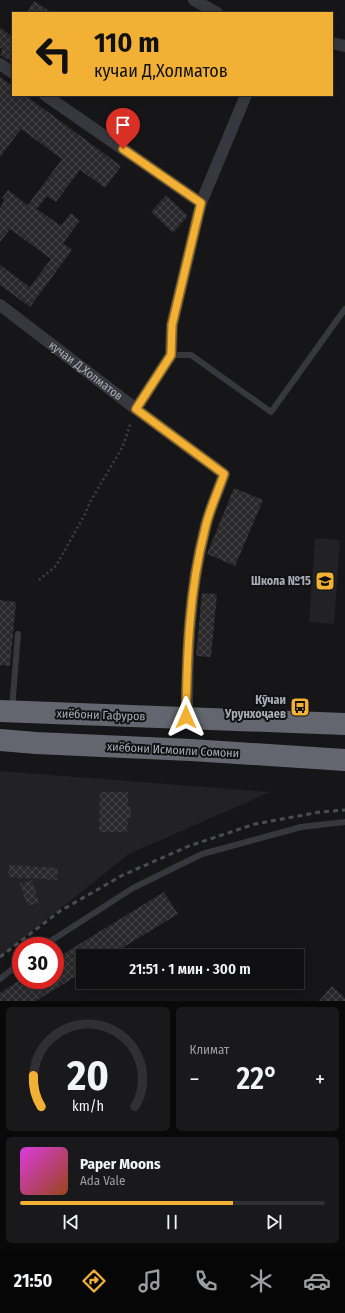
<!DOCTYPE html>
<html lang="ru">
<meta charset="utf-8">
<style>
body{margin:0;font-family:"Fira Sans Condensed",sans-serif;background:#19191b;color:#f1f3f6;height:100vh;display:flex;flex-direction:column;font-size:15px;white-space:nowrap}
*{box-sizing:border-box;margin:0}
p{font-size:13px;color:#9c9d9f}
.icon{flex:none;width:22px;height:22px;fill:none;stroke:currentColor;stroke-width:2;stroke-linecap:round;stroke-linejoin:round}
.map{position:relative;height:1001px;overflow:hidden}
.sheet{display:flex;flex-direction:column;gap:6px;padding:6px;background:#09090a;flex:1}
.sheet>*{flex:none}
.hud{position:absolute;left:12px;top:12px;width:321px;height:84px;border-radius:0px;box-shadow:0 2px 10px #0003,0 0 0 1px #303032;background:#f2b134;color:#111;overflow:hidden}
.speed{position:absolute;left:12px;top:937px;display:flex;gap:8px;font-size:20px;font-weight:700;text-align:center}
.speed>*{display:grid;place-content:center;width:52px;height:52px;border-radius:50%;background:#101012;box-shadow:0 2px 10px #0003,0 0 0 1px #303032;line-height:1}
.speed .limit{border:6px solid #d22;background:#fff;color:#111}
.pin{position:absolute;display:grid;place-items:center;width:34px;height:34px;color:#fff;margin:-41px -17px;border-radius:50% 50% 50% 0;rotate:-45deg;box-shadow:0 0 4px #0007}
.pin .icon{rotate:45deg}
.me{position:absolute;width:44px;margin:-22px;rotate:0deg;stroke-linejoin:round;filter:drop-shadow(0 0 3px #0008)}
.turn{display:flex;align-items:center;gap:14px;height:84px;padding:0 16px;font-size:18px}
.turn .icon{width:52px;height:52px;stroke-width:2.5}
.turn b{display:block;font-size:28px;line-height:34px}
.big{font-size:30px;font-weight:600;line-height:1.1}
.sheet .widget{flex:1;display:flex;flex-direction:column;justify-content:center;gap:6px;min-width:0;padding:0 14px;border-radius:6px;background:#19191b}
.sheet .dial{align-items:center;gap:0}
.dial svg{height:104px;overflow:visible;fill:none;stroke:#303032;stroke-width:7;stroke-linecap:round;text-anchor:middle}
.dial text{fill:#f1f3f6;stroke:none}
.song{display:flex;align-items:center;gap:12px}
.cover{width:48px;height:48px;border-radius:6px;background:linear-gradient(135deg,hsl(300 70% 55%),hsl(20 70% 35%))}
.played{height:4px;border-radius:2px;background:linear-gradient(90deg,#f2b134 70%,#303032 70%)}
.keys{display:flex;justify-content:space-around;direction:ltr}
.heat{display:flex;justify-content:space-between;align-items:center;font-size:22px;direction:ltr}
.sheet .tiles{flex:1;display:grid;gap:6px;grid-template-columns:1fr 1fr}
.widget:last-child{grid-column:span 2}
.trip{position:absolute;left:76px;top:949px;width:228px;height:40px;border-radius:0px;background:#101012;box-shadow:0 2px 10px #0003,0 0 0 1px #303032;font-weight:600;line-height:40px;text-align:center}
.dock{display:flex;height:64px;justify-content:space-around;align-items:center;background:#060607;color:#9c9d9f}
.dock .icon{width:28px;height:28px}
.dock .active{color:#f2b134}
.dock b{font-size:18px;color:#f1f3f6}
.map>svg:first-child{display:block}
.built{fill:#222225}
.building{fill:url(#building-cross-hatch)}
.lines{fill:none;stroke-linecap:round;stroke-linejoin:round}
.path{stroke:#3d3f44;stroke-width:2.5;stroke-dasharray:2 3;stroke-linecap:butt}
.lane{stroke:#37383d;stroke-width:6}
.street{stroke:#37383d;stroke-width:12}
.highway{stroke:#63666e;stroke-width:22}
.rail{stroke:#4a4c52;stroke-width:3;stroke-dasharray:5 4;stroke-linecap:butt}
.route-casing{stroke:#9d7322;stroke-width:10}
.route{stroke:#f2b134;stroke-width:7}
.labels{text-anchor:middle;dominant-baseline:central;stroke-width:4;stroke-linejoin:round;paint-order:stroke}
.street-label{font-size:12px;fill:#a8adb8;stroke:#111113}
.poi-label{font-size:12px;font-weight:bold;fill:#a8adb8;stroke:#111113;text-anchor:end}
</style>
<div class="map">
<svg width="345" height="1001" viewBox="0 0 345 1001">
<defs>
<pattern id="building-cross-hatch" width="8" height="8" patternUnits="userSpaceOnUse"><rect width="8" height="8" fill="#29292c"/><path d="M0 0l8 8M0 8l8-8" fill="none" stroke="#454548"/></pattern>
</defs>
<rect width="100%" height="100%" fill="#161618"/>
<path class="built" d="M315 538 340 540 334 624 309 622Z
M0 771 270 792 129 854 0 957Z"/>
<path class="building" d="M34 1 53 13H26Z
M0 28 11 35 13 32V63L0 55 2 49 0 47Z
M0 77 13 86V95H25L121 166 105 188 80 170 56 202 47 196 37 209 61 226 71 213 80 221 63 243 72 250 30 307 0 285V265L30 287 51 259 10 229 0 242V209L4 200 2 198 8 190 28 205 62 159 21 129 0 157Z
M166 195 188 216 173 233 151 212Z
M234 488 263 500 235 566 207 554Z
M202 593 217 594 211 657 196 656Z
M0 600 16 602 10 666 0 665Z
M100 792H128V807H131V818H128L127 832H99Z
M9 865 58 868 57 880 8 877Z
M32 880 39 903 27 906 20 883Z
M164 892 178 914 109 956H83V972L36 1001H0V993L20 980H55V959Z
M332 986 345 998V1001H319Z"/>
<g class="lines">
<path class="path" d="M39 580 56 566 85 514 90 502 123 446 131 422"/>
<path class="lane" d="M171 355H191L271 412 345 309
M12 709 18 634
M43 946 133 888 202 854 301 827 345 822
M0 979 21 962"/>
<g class="street">
<path d="M194 0 217 13"/>
<path d="M332 43 345 46"/>
<path d="M0 64 13 73"/>
<path d="M45 95 201 203"/>
<path id="s1" d="M0 305 136 409 224 474C218 492 209 510 205 529 189 591 187 654 187 717"/>
<path d="M136 409 171 355 172 325 201 203 246 95"/>
</g>
<path class="highway" d="M0 711 345 724
M0 740 36 743 191 750 345 760"/>
<path class="rail" d="M0 957 60 911 123 875 189 846 255 824 320 812 345 810"/>
</g>
<g class="lines">
<g class="route-casing">
<path id="route" d="M123 149 201 203 172 325 171 355 136 409 224 474C218 492 209 510 205 529 189 591 187 654 186 717"/>
</g>
<use href="#route" class="route"/>
</g>
<defs>
<g id="school-square" transform="scale(1)"><rect x="-9" y="-9" width="18" height="18" rx="4" fill="#f2b134" stroke="#111113"/><path d="M0-5L7-2L0 1L-7-2ZM-4 1L0 2.5L4 1V4Q0 6-4 4Z" fill="#111"/></g>
<g id="bus-square" transform="scale(1)"><rect x="-9" y="-9" width="18" height="18" rx="4" fill="#f2b134" stroke="#111113"/><path d="M-5-6H5V4H4V6H2V4H-2V6H-4V4H-5ZM-3.5-4V0h7V-4ZM-3.5 1.2v1.5H-2V1.2ZM2 1.2v1.5H3.5V1.2Z" fill="#111"/></g>
</defs>
<g fill-rule="evenodd">
<use href="#school-square" x="325" y="581"/>
<use href="#bus-square" x="300" y="707"/>
</g>
<g class="labels">
<g class="street-label">
<text stroke="none"><textPath href="#s1" startOffset="108">кучаи Д,Холматов</textPath></text>
<text transform="translate(101 715) rotate(2)">хиёбони Гафуров</text>
<text transform="translate(173 750) rotate(3)">хиёбони Исмоили Сомони</text>
</g>
<g class="poi-label">
<text x="311" y="581">Школа №15</text>
<text x="286" y="700">Кӯчаи<tspan x="286" dy="14">Урунхоҷаев</tspan></text>
</g>
</g>
</svg>
<div class="speed"><div class="limit">30</div></div>
<div class="pin" style="left:123px;top:149px;background:#d93025"><svg class="icon" aria-label="arrive" viewBox="0 0 24 24"><path d="M6 21V4h12l-3 4 3 4H6"/></svg></div>
<svg class="me" style="left:186px;top:717px" viewBox="-20 -20 40 40"><path d="M0-17L14 15 0 8-14 15z" fill="#f2b134" stroke="#fff" stroke-width="4"/></svg>
<div class="trip">21:51 · 1 мин · 300 m</div>
<div class="hud">
<div class="turn"><svg class="icon" aria-label="left" viewBox="0 0 24 24"><path d="M17 20v-9H6M10 6l-5 5 5 5"/></svg><div><b>110 m</b>кучаи Д,Холматов</div></div>
</div>
</div>
<section class="sheet">
<div class="tiles">
<div class="widget dial"><svg viewBox="0 0 100 80">
<path d="M14 69A42 42 0 1 1 86 69"/>
<path d="M14 69A42 42 0 0 1 8 45" stroke="#f2b134"/>
<text x="50" y="56" font-size="32" font-weight="700">20</text>
<text x="50" y="72" font-size="11">km/h</text>
</svg></div>
<div class="widget"><p>Климат</p>
<div class="heat"><a>−</a><b class="big">22°</b><a>+</a></div>
</div>
<div class="widget">
<div class="song"><i class="cover"></i><div><b>Paper Moons</b><p>Ada Vale</p></div></div>
<div class="played"></div>
<div class="keys"><svg class="icon" aria-label="previous" viewBox="0 0 24 24"><path d="M18 5L8 12l10 7zM5 5v14"/></svg><svg class="icon" aria-label="pause" viewBox="0 0 24 24"><path d="M8 5v14M16 5v14"/></svg><svg class="icon" aria-label="next" viewBox="0 0 24 24"><path d="M6 5l10 7-10 7zM19 5v14"/></svg></div>
</div>
</div>
</section>
<nav class="dock">
<b>21:50</b>
<svg class="icon active" aria-label="directions" viewBox="0 0 24 24"><path d="M12 3l9 9-9 9-9-9zM9 14v-3h6M13 9l2 2-2 2"/></svg>
<svg class="icon" aria-label="music" viewBox="0 0 24 24"><path d="M9 18V5l10-2v13"/><circle cx="6" cy="18" r="3"/><circle cx="16" cy="16" r="3"/></svg>
<svg class="icon" aria-label="phone" viewBox="0 0 24 24"><path d="M5 4h4l2 5-3 2q2 4 5 5l2-3 5 2v4C11 20 4 13 5 4z"/></svg>
<svg class="icon" aria-label="climate" viewBox="0 0 24 24"><path d="M12 3v18M4 7l16 10M4 17L20 7"/></svg>
<svg class="icon" aria-label="car" viewBox="0 0 24 24"><path d="M5 17H2v-5l4-1 3-4h7l3 4 3 1v5h-3M9 17h6M6 11h13"/><circle cx="7" cy="17" r="2"/><circle cx="17" cy="17" r="2"/></svg>
</nav>
